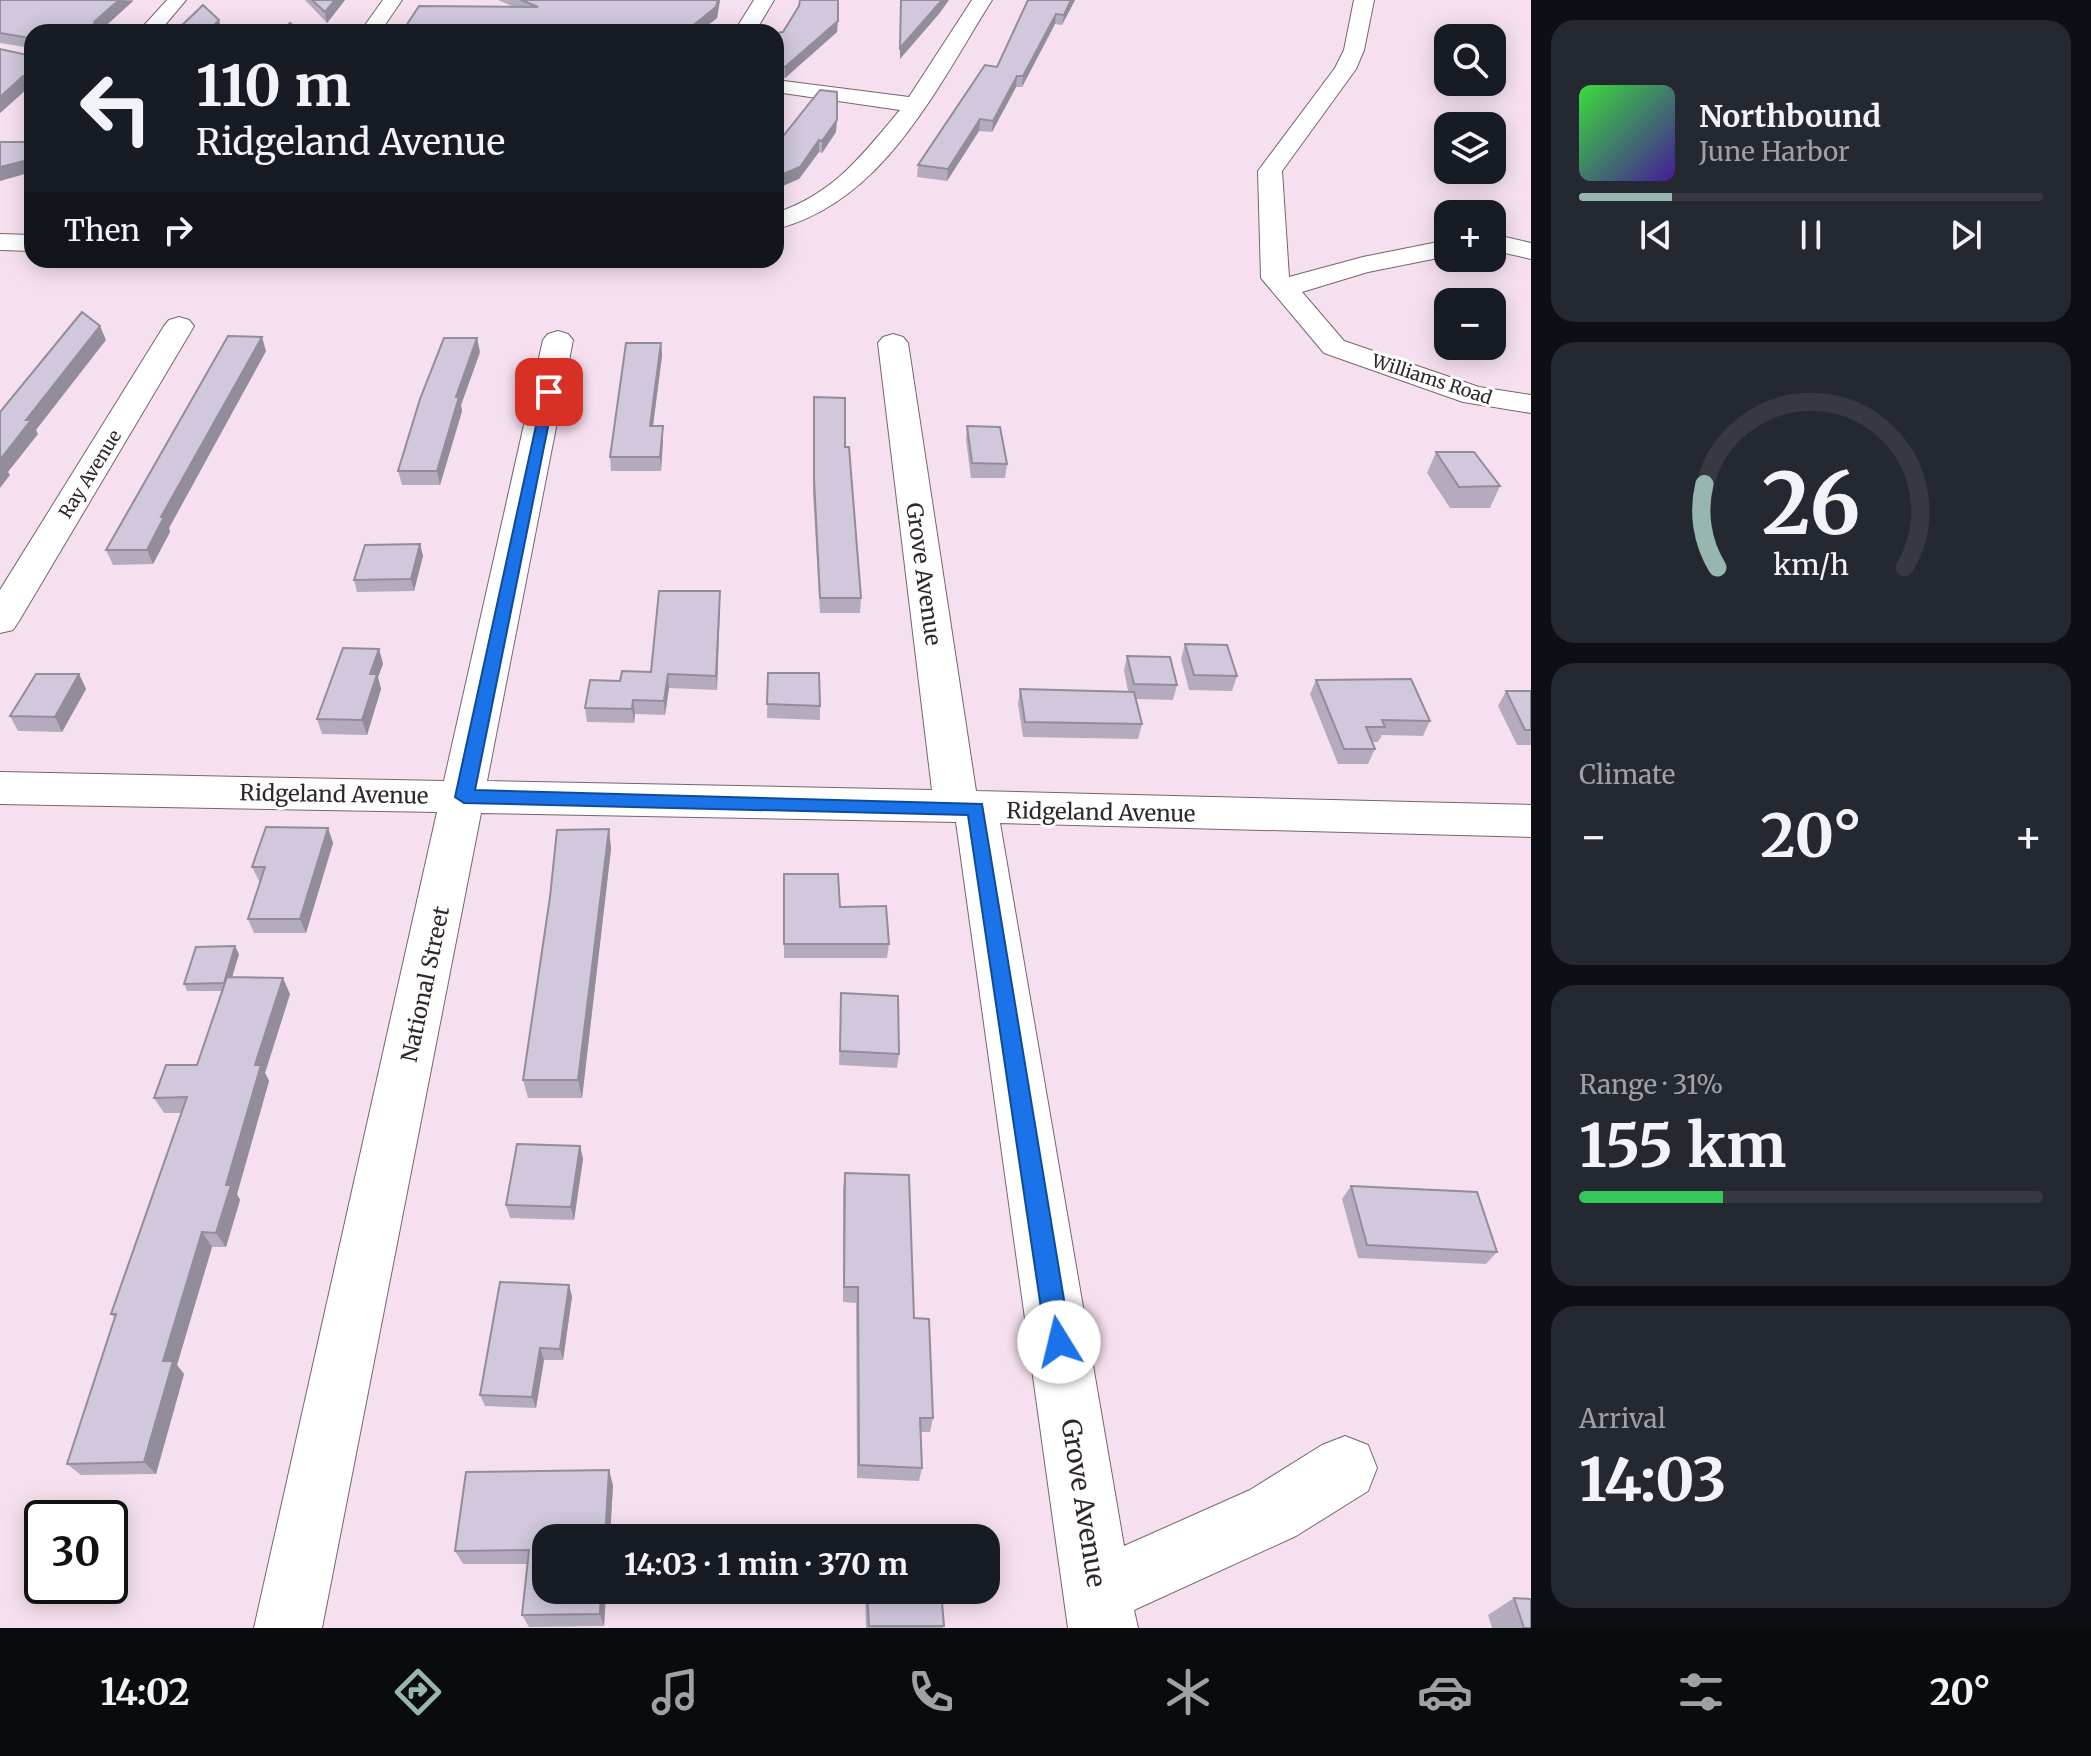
<!DOCTYPE html>
<meta charset="utf-8">
<style>
body{margin:0;font-family:Merriweather,serif;background:#242831;color:#f1f3f6;height:100vh;display:flex;flex-direction:column;font-size:30px;white-space:nowrap}
*{box-sizing:border-box;margin:0}
p{font-size:26px;color:#9ea1a6}
.icon{flex:none;width:44px;height:44px;fill:none;stroke:currentColor;stroke-width:2;stroke-linecap:round;stroke-linejoin:round}
.map{position:relative;flex:1;overflow:hidden}
.sheet{display:flex;flex-direction:column;gap:20px;padding:20px;background:#0d0f14;width:560px}
.sheet>*{flex:none}
.hud{position:absolute;left:24px;top:24px;width:760px;height:244px;border-radius:24px;box-shadow:0 4px 20px #0003;background:#171b24;color:#f1f3f6;overflow:hidden}
.fabs{position:absolute;left:1434px;top:24px;display:grid;gap:16px}
.fabs a{display:grid;place-items:center;width:72px;height:72px;border-radius:16px;background:#171b24;box-shadow:0 4px 20px #0003;font-size:40px}
.speed{position:absolute;left:24px;top:1500px;display:flex;gap:16px;font-size:40px;font-weight:700;text-align:center}
.speed>*{display:grid;place-content:center;width:104px;height:104px;border-radius:50%;background:#171b24;box-shadow:0 4px 20px #0003;line-height:1}
.speed .limit{border:4px solid #111;border-radius:12px;background:#fff;color:#111}
.pin{position:absolute;display:grid;place-items:center;width:68px;height:68px;color:#fff;margin:-34px;border-radius:16px;box-shadow:0 4px 12px #0006}
.me{position:absolute;width:88px;margin:-44px;rotate:351deg;stroke-linejoin:round;filter:drop-shadow(0 0 6px #0008)}
.turn{display:flex;align-items:center;gap:28px;height:168px;padding:0 40px;font-size:36px}
.turn .icon{width:104px;height:104px;stroke-width:2.5}
.turn b{display:block;font-size:56px;line-height:68px}
.then{display:flex;align-items:center;height:76px;padding:0 40px;background:#0003;gap:16px;font-size:30px}
.big{font-size:60px;font-weight:700;line-height:1.1}
.sheet .card{flex:1;display:flex;flex-direction:column;justify-content:center;gap:12px;min-width:0;padding:0 28px;border-radius:24px;background:#242831}
.sheet .dial{align-items:center;gap:0}
.dial svg{height:208px;overflow:visible;fill:none;stroke:#363941;stroke-width:7;stroke-linecap:round;text-anchor:middle}
.dial text{fill:#f1f3f6;stroke:none}
.song{display:flex;align-items:center;gap:24px}
.cover{width:96px;height:96px;border-radius:12px;background:linear-gradient(135deg,hsl(120 70% 55%),hsl(260 70% 35%))}
.played{height:8px;border-radius:4px;background:linear-gradient(90deg,#97b6b0 20%,#363941 20%)}
.keys{display:flex;justify-content:space-around;direction:ltr}
.heat{display:flex;justify-content:space-between;align-items:center;font-size:44px;direction:ltr}
.charge{height:12px;border-radius:6px;background:linear-gradient(90deg,#34c759 31%,#363941 0)}
.trip{position:absolute;left:532px;top:1524px;width:468px;height:80px;border-radius:24px;background:#171b24;box-shadow:0 4px 20px #0003;font-weight:700;line-height:80px;text-align:center}
.tab-bar{display:flex;height:128px;justify-content:space-around;align-items:center;background:#090b0e;color:#9ea1a6}
.tab-bar .icon{width:56px;height:56px}
.tab-bar .on{color:#97b6b0}
.tab-bar b{font-size:36px;color:#f1f3f6}
main{display:flex;flex:1;min-height:0}
.map>svg:first-child{display:block}
.lines{fill:none;stroke-linecap:round;stroke-linejoin:round}
.minor-casing{stroke:#776471;stroke-width:2}
.minor{fill:#fff;fill-rule:evenodd}
.wall{fill:#b4acbe}
.shaded-wall{fill:#928c9b}
.building{fill:#d1c8dd;stroke:#928c9b;stroke-width:2}
.route{fill:#1a73e8;stroke:#114b97;stroke-width:2}
.labels{text-anchor:middle;dominant-baseline:central;stroke-width:6;stroke-linejoin:round;paint-order:stroke}
.far-street-label{font-size:18px;fill:#2f272c;stroke:#fff}
.street-label{font-size:22px;fill:#2f272c;stroke:#fff}
.near-street-label{font-size:26px;fill:#2f272c;stroke:#fff}
</style>
<main>
<div class="map">
<svg width="1531" height="1628" viewBox="0 0 1531 1628">
<rect width="100%" height="100%" fill="#f6e0ef"/>
<g class="lines">
<g class="minor-casing">
<path id="minor" d="M167 0H186L159 32H138Z
M383 0H402L380 32H360Z
M754 0H774L755 32H734Z
M972 0H992C937 87 884 202 776 229V213C835 193 862 155 900 110L776 92V80L909 97Z
M1354 0H1374L1364 50 1356 69 1282 171 1289 277 1363 257 1448 240V256L1368 272 1302 292 1344 341 1479 387 1531 395V413L1463 402 1324 353 1261 278 1258 171 1335 68 1344 50Z
M0 234 32 235V251L0 250Z
M1492 234 1531 243V259L1492 250Z
M179 317 189 320 194 326 19 621 13 630 0 633V590L164 326 169 320Z
M558 331 568 334 573 340 487 781 932 790 878 343 883 337 893 334 903 337 908 343 976 791 1531 805V837L1000 823 1124 1546 1250 1490 1322 1445 1345 1436 1368 1445 1377 1468 1368 1491 1296 1536 1134 1610 1138 1628H1068L956 822 481 813 322 1628H254L437 812 0 804V772L444 781 543 340 548 334Z"/>
</g>
<use href="#minor" class="minor"/>
</g>
<path class="wall" d="M0 0H133V1L100 31 32 32V88H28L0 113V49L27 55 31 52V48L0 43Z
M305 0H345L327 23Z
M498 0H720L717 18 699 32H402L514 7Z
M1028 0H1075L1062 25 1055 24 1022 87H1016L992 132 979 131 947 181 917 177 918 165 997 67Z
M783 32H837L785 78H776V33Z
M836 132 822 153 819 152 799 179 776 145Z
M661 343 662 356 653 426 663 440 661 471H611L610 457Z
M266 351 169 528 170 532 153 564 113 565 106 550Z
M480 352 461 405 462 411 440 485H402L398 471Z
M814 397 845 447 861 598 860 613H820L813 493Z
M967 426 1007 464 1005 478H971L966 440Z
M1436 452 1500 486 1490 508H1450L1427 473Z
M420 544 423 556 414 591 357 592 354 580Z
M720 591 717 690 669 688 665 715 635 714 634 723 587 722 585 708 620 681 651 672Z
M1185 644 1237 676 1232 691 1189 690 1181 659Z
M379 649 383 664 378 677 381 689 367 735 322 734 317 719Z
M1127 656 1177 685 1173 700 1136 699 1142 724 1138 739 1023 737 1018 704 1020 689 1128 691 1124 670Z
M768 673 820 706V720L767 718Z
M79 674 86 689 62 732 18 731 10 716Z
M1316 680 1430 721 1423 736 1382 735 1378 742H1372L1375 749 1368 764H1338L1310 694Z
M1506 691H1531V745H1517L1498 706Z
M328 828 333 843 306 933H254L248 919 260 881H259L252 867Z
M609 829 611 849 582 1098H528L523 1080Z
M784 874 840 907 889 944 887 958H784Z
M239 954 232 977 290 994 265 1073 269 1081 237 1194 240 1200 226 1247H212L177 1365 184 1374 156 1474 81 1475 67 1464 115 1318 111 1314 182 1113H164L154 1098 197 1065 223 991H187L184 984Z
M841 993 899 1054 897 1068 839 1065Z
M580 1146 583 1159 574 1220 510 1218 506 1205Z
M845 1173 914 1318 933 1418 930 1432H921L922 1468 919 1481 857 1478 856 1303 843 1302V1189Z
M1351 1186 1497 1252 1486 1264 1358 1258 1342 1199Z
M569 1285 572 1297 563 1360H544L536 1408 485 1406 480 1395Z
M613 1485 604 1626 529 1627 522 1615 528 1564H463L455 1551Z
M865 1590H941L943 1628H866Z
M1514 1598 1531 1628H1492L1488 1615Z"/>
<path class="shaded-wall" d="M119 0 133 1 100 31 101 32H85L95 21Z
M335 0H345L327 23 325 12Z
M718 0H720L717 18 699 32H685Z
M942 0H949L939 14 900 59V48Z
M1071 0H1075L1062 25 1064 15Z
M1056 14 1055 24 1022 87 1023 76Z
M219 20 222 31 221 32H208Z
M838 21 837 32 785 78V67Z
M23 76 28 88 0 113V97Z
M1017 76 1016 87 992 132 993 121Z
M980 119 979 131 947 181 948 169Z
M837 120 836 132 822 153V141Z
M819 140V152L799 179 776 189V177Z
M32 159V172L0 181V167Z
M100 326 106 340 36 430 38 434 8 472 10 475 0 488V460L26 420Z
M262 337 266 351 169 528 170 532 153 564 147 550 161 517Z
M477 338 480 352 461 405 462 411 440 485 437 471 456 397Z
M661 343 662 356 651 440 650 426Z
M663 426V440L661 471 660 457Z
M420 544 423 556 414 591 411 579Z
M720 591V605L717 690 716 676Z
M379 649 383 664 378 677 381 689 367 735 362 720 370 674Z
M79 674 86 689 62 732 55 717Z
M668 674 669 688 665 715 664 701Z
M633 700 635 714 634 723 632 709Z
M328 828 333 843 306 933 300 919Z
M609 829 611 849 582 1098 578 1080Z
M235 946 239 954 228 991 224 983Z
M283 978 290 994 265 1073 269 1081 237 1194 240 1200 226 1247 216 1233 226 1185 255 1065Z
M580 1146 583 1159 574 1220 571 1207Z
M202 1232 212 1247 177 1365 184 1374 156 1474 144 1462 163 1361Z
M569 1285 572 1297 563 1360 560 1349Z
M540 1348 544 1360 536 1408 532 1397Z
M609 1470 613 1485 610 1538H605Z
M601 1590H606L604 1626 600 1614Z"/>
<path class="building" d="M0 0H119L95 21H97L85 32H32V76H23L0 97V49L27 55 31 52 30 38 0 33Z
M312 0H335L325 12Z
M521 0H718L716 7 685 32H402L419 6 538 7Z
M800 0H838V21L785 67 776 66V33L783 32 799 6Z
M901 0H942L900 48Z
M1028 0H1071L1064 15 1056 14 1023 76H1017L993 121 980 119 948 169 918 165 985 65 997 67Z
M203 5 219 20 208 32H175Z
M290 23 302 32H283Z
M820 90 837 92V120L822 141 819 140 800 167 776 177V145Z
M0 142H32V159L0 167Z
M82 312 100 326 26 420H31L0 460V412Z
M228 336 262 337 161 517H164L147 550H106Z
M444 338H477L456 397H459L437 471H398L420 399Z
M626 343H661L650 426H663L660 457H610Z
M814 397 845 398V447H849L861 598H820L814 479Z
M967 426 1000 427 1007 464 972 463Z
M1436 452H1474L1500 486 1459 487Z
M420 544 411 579 354 580 365 545Z
M659 591H720L716 676 668 674 664 701 633 700 632 709 585 708 590 680 620 681 622 671 651 672Z
M1185 644 1227 645 1237 676 1194 675Z
M343 648 379 649 370 674H377L362 720 317 719Z
M1127 656 1170 657 1177 685 1134 684Z
M768 673H819L820 706 767 704Z
M36 674H79L55 717 10 716Z
M1411 679 1430 721 1382 720 1385 727H1366L1375 749H1344L1316 680Z
M1020 689 1134 692 1142 724 1025 722Z
M1506 691H1531V730H1525Z
M266 827 328 828 300 919H248L265 867H252Z
M609 829 578 1080H523L550 897 557 830Z
M784 874H838L840 907 886 906 889 944H784Z
M235 946 224 983 184 984 196 947Z
M227 977 283 978 255 1065H261L226 1185H231L216 1233 202 1232 163 1361H173L144 1462 67 1464 116 1314H111L187 1097 154 1098 166 1065H197Z
M841 993 898 996 899 1054 840 1051Z
M517 1144 580 1146 571 1207 506 1205Z
M845 1173 909 1175 914 1318 929 1319 933 1418H920L922 1468 859 1465 858 1287H844Z
M1351 1186 1477 1192 1497 1252 1367 1245Z
M500 1282 569 1285 560 1349 540 1348 532 1397 480 1395Z
M609 1470 605 1538H546V1590H601L600 1614 522 1615 529 1550 455 1551 466 1472Z
M864 1525H936L937 1538H864Z
M867 1590H941L944 1626H869Z
M1514 1598 1531 1599V1628H1524Z"/>
<path class="route" d="M544 389 555 392 475 790 982 804 1071 1342 1067 1350 1059 1354 1050 1350 1046 1342 968 815 464 803 455 797Z"/>
<g class="labels">
<g class="far-street-label">
<text transform="translate(1432 379) rotate(18)">Williams Road</text>
<text transform="translate(90 474) rotate(-58)">Ray Avenue</text>
</g>
<g class="street-label">
<text transform="translate(924 574) rotate(82)">Grove Avenue</text>
<text transform="translate(334 794) rotate(1)">Ridgeland Avenue</text>
<text transform="translate(1101 812) rotate(1)">Ridgeland Avenue</text>
<text transform="translate(425 984) rotate(-78)">National Street</text>
</g>
<g class="near-street-label">
<text transform="translate(1084 1503) rotate(81)">Grove Avenue</text>
</g>
</g>
</svg>
<div class="fabs">
<a><svg class="icon" aria-label="search" viewBox="0 0 24 24"><circle cx="10" cy="10" r="6"/><path d="M15 15l6 6"/></svg></a>
<a><svg class="icon" aria-label="layers" viewBox="0 0 24 24"><path d="M12 4l9 5-9 5-9-5zM3 14l9 5 9-5"/></svg></a>
<a>+</a>
<a>−</a>
</div>
<div class="speed"><div class="limit">30</div></div>
<div class="pin" style="left:549px;top:392px;background:#d93025"><svg class="icon" aria-label="arrive" viewBox="0 0 24 24"><path d="M6 21V4h12l-3 4 3 4H6"/></svg></div>
<svg class="me" style="left:1059px;top:1342px" viewBox="-20 -20 40 40"><circle r="19" fill="#fff"/><path d="M0-13L10 11 0 6-10 11z" fill="#1a73e8"/></svg>
<div class="trip">14:03 · 1 min · 370 m</div>
<div class="hud">
<div class="turn"><svg class="icon" aria-label="left" viewBox="0 0 24 24"><path d="M17 20v-9H6M10 6l-5 5 5 5"/></svg><div><b>110 m</b>Ridgeland Avenue</div></div>
<div class="then">Then<svg class="icon" aria-label="right" viewBox="0 0 24 24"><path d="M7 20v-9h11M14 6l5 5-5 5"/></svg></div>
</div>
</div>
<section class="sheet">
<div class="card">
<div class="song"><i class="cover"></i><div><b>Northbound</b><p>June Harbor</p></div></div>
<div class="played"></div>
<div class="keys"><svg class="icon" aria-label="previous" viewBox="0 0 24 24"><path d="M18 5L8 12l10 7zM5 5v14"/></svg><svg class="icon" aria-label="pause" viewBox="0 0 24 24"><path d="M8 5v14M16 5v14"/></svg><svg class="icon" aria-label="next" viewBox="0 0 24 24"><path d="M6 5l10 7-10 7zM19 5v14"/></svg></div>
</div>
<div class="card dial"><svg viewBox="0 0 100 80">
<path d="M14 69A42 42 0 1 1 86 69"/>
<path d="M14 69A42 42 0 0 1 9 37" stroke="#97b6b0"/>
<text x="50" y="56" font-size="32" font-weight="700">26</text>
<text x="50" y="72" font-size="11">km/h</text>
</svg></div>
<div class="card"><p>Climate</p>
<div class="heat"><a>−</a><b class="big">20°</b><a>+</a></div>
</div>
<div class="card"><p>Range · 31%</p><b class="big">155 km</b><div class="charge"></div></div>
<div class="card"><p>Arrival</p><b class="big">14:03</b></div>
</section>
</main>
<nav class="tab-bar">
<b>14:02</b>
<svg class="icon on" aria-label="directions" viewBox="0 0 24 24"><path d="M12 3l9 9-9 9-9-9zM9 14v-3h6M13 9l2 2-2 2"/></svg>
<svg class="icon" aria-label="music" viewBox="0 0 24 24"><path d="M9 18V5l10-2v13"/><circle cx="6" cy="18" r="3"/><circle cx="16" cy="16" r="3"/></svg>
<svg class="icon" aria-label="phone" viewBox="0 0 24 24"><path d="M5 4h4l2 5-3 2q2 4 5 5l2-3 5 2v4C11 20 4 13 5 4z"/></svg>
<svg class="icon" aria-label="climate" viewBox="0 0 24 24"><path d="M12 3v18M4 7l16 10M4 17L20 7"/></svg>
<svg class="icon" aria-label="car" viewBox="0 0 24 24"><path d="M5 17H2v-5l4-1 3-4h7l3 4 3 1v5h-3M9 17h6M6 11h13"/><circle cx="7" cy="17" r="2"/><circle cx="17" cy="17" r="2"/></svg>
<svg class="icon" aria-label="filters" viewBox="0 0 24 24"><path d="M4 7h16M4 17h16"/><circle cx="9" cy="7" r="2"/><circle cx="15" cy="17" r="2"/></svg>
<b>20°</b>
</nav>
